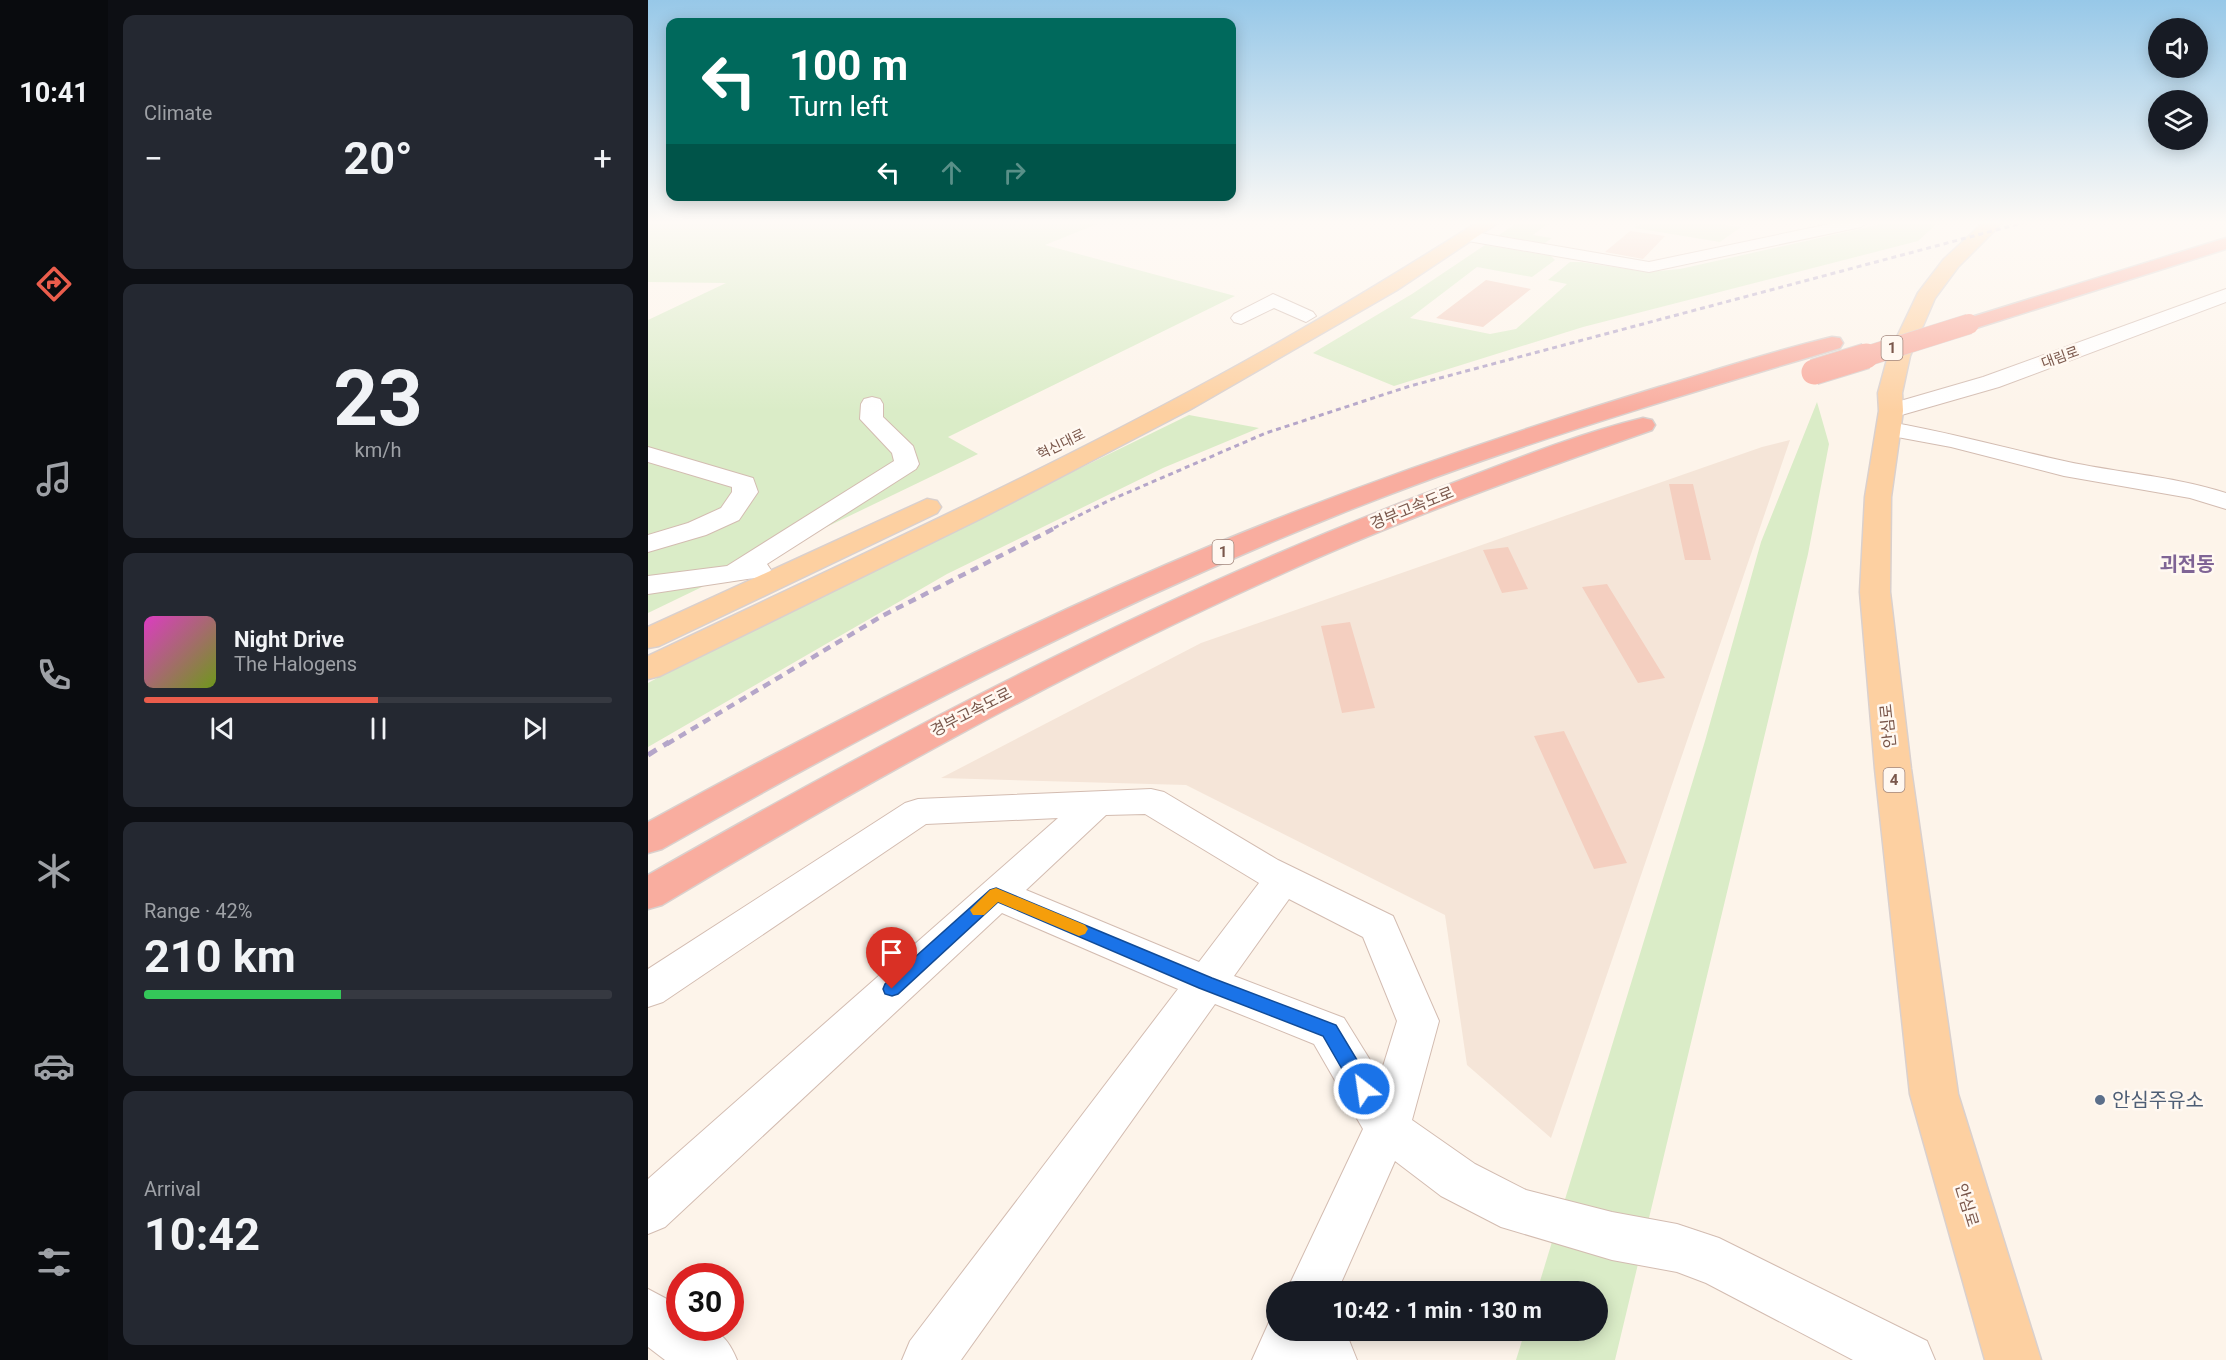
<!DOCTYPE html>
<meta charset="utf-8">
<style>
body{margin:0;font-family:Roboto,"Noto Sans KR",sans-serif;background:#242831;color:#f1f3f6;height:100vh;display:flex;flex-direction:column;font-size:22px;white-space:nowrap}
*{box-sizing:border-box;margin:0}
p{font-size:20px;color:#9ea1a6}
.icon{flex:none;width:33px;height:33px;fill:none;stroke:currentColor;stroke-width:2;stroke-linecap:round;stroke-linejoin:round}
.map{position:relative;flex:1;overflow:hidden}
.panel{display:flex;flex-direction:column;gap:15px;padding:15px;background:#0d0f14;width:540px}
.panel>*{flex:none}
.top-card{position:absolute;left:18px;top:18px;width:570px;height:183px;border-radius:12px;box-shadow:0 3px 15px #0003;background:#00695c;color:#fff;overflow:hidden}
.controls{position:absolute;left:1500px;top:18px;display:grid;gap:12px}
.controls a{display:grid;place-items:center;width:60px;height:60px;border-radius:50%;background:#171b24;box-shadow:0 3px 15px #0003;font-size:30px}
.speed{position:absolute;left:18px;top:1263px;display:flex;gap:12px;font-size:30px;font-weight:700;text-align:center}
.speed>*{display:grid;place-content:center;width:78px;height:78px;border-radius:50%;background:#171b24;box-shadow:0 3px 15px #0003;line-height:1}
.speed .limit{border:9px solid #d22;background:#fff;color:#111}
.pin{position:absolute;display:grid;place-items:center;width:51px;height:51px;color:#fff;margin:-62px -26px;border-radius:50% 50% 50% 0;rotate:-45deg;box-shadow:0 0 6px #0007}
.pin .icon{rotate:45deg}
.me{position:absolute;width:66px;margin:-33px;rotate:330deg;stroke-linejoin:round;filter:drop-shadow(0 0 4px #0008)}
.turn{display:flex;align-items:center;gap:21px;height:126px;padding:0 24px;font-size:27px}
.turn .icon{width:78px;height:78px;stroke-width:2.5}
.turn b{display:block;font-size:42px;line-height:51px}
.lanes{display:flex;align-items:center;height:57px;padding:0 24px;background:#0003;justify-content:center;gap:30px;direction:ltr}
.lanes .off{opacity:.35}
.big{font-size:45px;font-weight:700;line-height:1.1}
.panel .widget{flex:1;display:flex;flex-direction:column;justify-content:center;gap:9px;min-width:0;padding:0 21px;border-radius:12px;background:#242831}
.panel .dial{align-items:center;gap:0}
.dial b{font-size:78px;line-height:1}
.song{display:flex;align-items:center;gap:18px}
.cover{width:72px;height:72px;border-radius:9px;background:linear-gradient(135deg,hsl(310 70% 55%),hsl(80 70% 35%))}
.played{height:6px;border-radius:3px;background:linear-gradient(90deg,#ea5d4c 50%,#363941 50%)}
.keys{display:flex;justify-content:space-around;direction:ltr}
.heat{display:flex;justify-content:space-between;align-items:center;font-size:33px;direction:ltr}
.charge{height:9px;border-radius:4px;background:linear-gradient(90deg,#34c759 42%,#363941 0)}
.trip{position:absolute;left:618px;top:1281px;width:342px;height:60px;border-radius:30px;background:#171b24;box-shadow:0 3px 15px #0003;font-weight:700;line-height:60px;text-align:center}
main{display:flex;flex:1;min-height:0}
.menu{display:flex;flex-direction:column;width:108px;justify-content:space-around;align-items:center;background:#090b0e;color:#9ea1a6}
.menu .icon{width:42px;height:42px}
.menu .active{color:#ea5d4c}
.menu b{font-size:27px;color:#f1f3f6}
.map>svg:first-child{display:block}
.residential{fill:#f5e5d8}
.green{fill:#daecc7}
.building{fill:#f4cfc0}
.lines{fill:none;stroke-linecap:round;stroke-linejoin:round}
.minor-casing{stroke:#d3bcb1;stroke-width:2}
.major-casing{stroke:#dad0cd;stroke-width:3}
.highway-casing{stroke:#dad0cd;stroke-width:3}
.minor{fill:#fff;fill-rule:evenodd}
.major{fill:#fdd0a1;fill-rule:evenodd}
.highway{fill:#f9ad9f;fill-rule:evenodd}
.rail-far2{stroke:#b5a6c9;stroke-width:3;stroke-dasharray:5 4;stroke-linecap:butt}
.rail-far1{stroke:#b5a6c9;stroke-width:4.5;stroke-dasharray:8 6;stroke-linecap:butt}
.rail{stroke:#b5a6c9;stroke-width:5;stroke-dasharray:10 8;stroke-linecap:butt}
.highway-bridge-far1-casing{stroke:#dad0cd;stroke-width:21;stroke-linecap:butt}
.highway-bridge-casing{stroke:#dad0cd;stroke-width:27;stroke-linecap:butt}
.highway-bridge-far1{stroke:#f9ad9f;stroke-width:20}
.highway-bridge{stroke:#f9ad9f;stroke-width:25}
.route{fill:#1a73e8;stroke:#114b97;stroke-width:1.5}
.slow{fill:#f59e0b}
.service-dot{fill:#5c6f8a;stroke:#fff8f1;stroke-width:2}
.labels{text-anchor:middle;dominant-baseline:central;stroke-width:5;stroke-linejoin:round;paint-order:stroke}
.far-street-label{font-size:14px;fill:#7a574b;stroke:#fff8f1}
.shield{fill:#fff8f1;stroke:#a2877d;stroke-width:1.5}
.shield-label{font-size:15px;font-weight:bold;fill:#7a574b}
.street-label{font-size:16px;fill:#7a574b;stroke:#fff8f1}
.quarter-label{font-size:20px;font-weight:bold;fill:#7f6495;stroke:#fff8f1}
.near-service-label{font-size:20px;fill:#4e5e75;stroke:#fff8f1;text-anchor:start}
</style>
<main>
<nav class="menu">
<b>10:41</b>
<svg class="icon active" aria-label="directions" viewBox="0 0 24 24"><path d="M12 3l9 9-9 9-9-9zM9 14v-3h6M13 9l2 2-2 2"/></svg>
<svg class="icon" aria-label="music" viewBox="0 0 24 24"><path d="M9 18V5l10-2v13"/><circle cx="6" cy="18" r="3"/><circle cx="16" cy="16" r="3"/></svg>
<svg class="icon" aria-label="phone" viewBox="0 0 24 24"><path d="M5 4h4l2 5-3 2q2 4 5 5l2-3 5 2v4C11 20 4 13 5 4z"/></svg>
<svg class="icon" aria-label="climate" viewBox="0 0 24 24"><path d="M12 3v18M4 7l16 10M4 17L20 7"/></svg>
<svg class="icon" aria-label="car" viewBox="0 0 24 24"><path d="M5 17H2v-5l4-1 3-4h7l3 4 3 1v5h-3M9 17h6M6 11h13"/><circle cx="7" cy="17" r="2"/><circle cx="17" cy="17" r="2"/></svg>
<svg class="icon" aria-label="filters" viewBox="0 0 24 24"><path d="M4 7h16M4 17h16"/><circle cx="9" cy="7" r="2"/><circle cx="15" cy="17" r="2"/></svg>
</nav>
<section class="panel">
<div class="widget"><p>Climate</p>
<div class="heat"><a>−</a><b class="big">20°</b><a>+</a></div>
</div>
<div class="widget dial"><b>23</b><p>km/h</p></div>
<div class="widget">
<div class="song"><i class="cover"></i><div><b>Night Drive</b><p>The Halogens</p></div></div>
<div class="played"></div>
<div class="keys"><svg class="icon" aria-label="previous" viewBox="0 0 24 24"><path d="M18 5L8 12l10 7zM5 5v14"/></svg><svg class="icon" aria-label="pause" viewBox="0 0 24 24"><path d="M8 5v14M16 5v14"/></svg><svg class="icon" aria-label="next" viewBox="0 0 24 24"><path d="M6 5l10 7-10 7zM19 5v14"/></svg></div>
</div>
<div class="widget"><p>Range · 42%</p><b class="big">210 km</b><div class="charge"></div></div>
<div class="widget"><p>Arrival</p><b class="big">10:42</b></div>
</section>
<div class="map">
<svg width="1578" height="1360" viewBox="0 0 1578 1360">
<rect width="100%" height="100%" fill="#fdf4ea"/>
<path class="residential" d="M1142 440 903 1138 819 1065 797 915 538 785 293 778 553 643 1114 447Z"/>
<path class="green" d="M0 222H454L397 245 587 296 300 437 330 454 0 613V320L78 283 0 282Z
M870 222H902L885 235 904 238 894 245 848 237Z
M994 222H1055L1093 227 1072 242 987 228Z
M1243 222H1291L1270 241 935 327 746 386 665 353 764 294 837 245 903 256 907 260 884 277 829 267 762 318 842 334 868 329 919 284 900 280 922 262H933L999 272 1032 269Z
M1169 402 1181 444 1160 554 967 1360H868L877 1331 950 1330V1292L889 1291 1057 741 1113 542Z
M541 415 611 428 515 468 299 574 0 747V683L70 645Z"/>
<path class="building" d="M982 231 1017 236 995 259 957 252Z
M838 280 883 289 835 327 788 318Z
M1021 484H1045L1063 560H1037Z
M860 547 880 589 854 593 835 550Z
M959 584 1017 678 990 683 934 587Z
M702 622 727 708 694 713 673 626Z
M916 731 979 863 946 869 886 736Z"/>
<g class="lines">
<g class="minor-casing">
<path id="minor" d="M1191 222H1221L1213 227 1001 272 820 241 811 236 820 231 1001 262Z
M1578 289V302L1351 387 1243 418 1235 416 1232 411 1235 406 1335 377Z
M625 294 665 312 668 316 658 322 626 308 593 324 586 322 583 318 586 314Z
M224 397 232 399 235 404V417L265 446 271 464 268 469 119 564 123 570 119 576 0 594V576L79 566 246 461 244 453 212 419 213 404 216 399Z
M1241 422C1300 432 1357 448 1416 461 1470 473 1525 476 1578 493V509L1542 498 1416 476 1303 447 1233 434 1229 429 1233 424Z
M0 447 105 478 110 492 91 520 58 535 0 552V535L40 523 73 508 84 492V487L0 462Z
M503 789 516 792 630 860 745 916 791 1021 764 1120 827 1164 878 1190 964 1212 1029 1224 1071 1238 1279 1341 1287 1360H1205L1058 1283 1029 1272 964 1260 853 1227 793 1196 747 1161 689 1292H638L715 1129 666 1044 567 1004 313 1360H254L262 1341 530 989 354 913 17 1227 0 1234V1179L410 818 278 824 15 1002 0 1007V969L257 803 270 799ZM497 814 611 883 551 962 378 890 458 815ZM641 899 715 937 749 1021 732 1076 696 1018 586 976Z
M0 1289 32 1306V1328C64 1328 76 1328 89 1360H17L0 1347Z
M626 1311H628V1330H697L709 1360H604Z"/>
</g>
<g class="major-casing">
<path id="major" d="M830 222H851L749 290 543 409 332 519 12 676 0 679V656C212 555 428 458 633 341 700 303 765 263 830 222Z
M1336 222H1355L1310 267 1287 298 1262 356 1254 393 1255 411 1243 497 1242 592 1263 769 1310 1094 1393 1360H1337L1262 1094 1227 769 1212 592 1217 497 1231 411 1230 393 1240 356 1270 293 1296 259Z
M279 499 289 501 293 507 289 513 11 646 0 648V627Z"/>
</g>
<g class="highway-casing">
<path id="highway" d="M1578 238V249L1328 328H1314L1311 324 1314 320Z
M1184 337 1192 338 1195 343 1192 348C1021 399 849 450 684 517 452 611 231 725 14 849L0 853V822C185 721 373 625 567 544 712 484 860 433 1011 387 1068 370 1126 351 1184 337Z
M995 418 1004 420 1007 425 1004 430C873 476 743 523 618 581 409 676 210 787 14 905L0 909V875C249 733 503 599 771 496 843 469 921 436 995 418Z"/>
</g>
<use href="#minor" class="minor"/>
<use href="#major" class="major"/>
<use href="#highway" class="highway"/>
<path class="rail-far2" d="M406 528 460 501 618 433 762 386 1378 222"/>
<path class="rail-far1" d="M19 744 234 616 409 527"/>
<path class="rail" d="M0 755 21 742"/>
<g class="highway-bridge-far1-casing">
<path id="highway-bridge-far1" d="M1213 358 1321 324"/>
</g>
<g class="highway-bridge-casing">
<path id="highway-bridge" d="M1166 372 1218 356"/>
</g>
<use href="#highway-bridge-far1" class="highway-bridge-far1"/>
<use href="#highway-bridge" class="highway-bridge"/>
</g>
<linearGradient id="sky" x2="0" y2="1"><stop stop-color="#97c8e8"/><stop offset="0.54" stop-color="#fefaf6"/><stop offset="1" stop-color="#fefaf6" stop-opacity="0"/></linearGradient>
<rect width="1578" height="412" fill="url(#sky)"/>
<path class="route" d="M348 888 564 978 688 1025 723 1083 725 1089 723 1095 716 1098 709 1095 675 1036 551 988 350 902 250 994 244 996 237 994 235 989 237 984 342 890Z"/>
<path class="slow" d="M348 888 437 925 440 929 437 934 431 936 350 902 336 915H325L322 910 342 890Z"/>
<circle class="service-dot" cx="1452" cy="1100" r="6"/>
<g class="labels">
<g class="far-street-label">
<text transform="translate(1412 357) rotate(-20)">대림로</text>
<text transform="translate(413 444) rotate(-26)">혁신대로</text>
</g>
<g class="shield">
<rect x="1233.5" y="336" width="21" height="24" rx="4.5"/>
<rect x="564.5" y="540" width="21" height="24" rx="4.5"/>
<rect x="1235.5" y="768" width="21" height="24" rx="4.5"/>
</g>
<g class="shield-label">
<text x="1244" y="348">1</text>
<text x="575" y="552">1</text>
<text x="1246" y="780">4</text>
</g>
<g class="street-label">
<text transform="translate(764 508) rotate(-22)">경부고속도로</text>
<text transform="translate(323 712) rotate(-27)">경부고속도로</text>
<text transform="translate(1240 726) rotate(-96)">안심로</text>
<text transform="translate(1319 1205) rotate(73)">안심로</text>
</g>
<g class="quarter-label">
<text x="1539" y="564">괴전동</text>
</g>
<g class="near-service-label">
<text x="1464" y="1100">안심주유소</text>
</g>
</g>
</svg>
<div class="controls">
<a><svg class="icon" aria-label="sound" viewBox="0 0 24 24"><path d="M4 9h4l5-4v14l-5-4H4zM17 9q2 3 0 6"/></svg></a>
<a><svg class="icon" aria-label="layers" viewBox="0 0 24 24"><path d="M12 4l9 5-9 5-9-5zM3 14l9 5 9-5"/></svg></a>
</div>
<div class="speed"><div class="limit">30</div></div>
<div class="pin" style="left:244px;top:989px;background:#d93025"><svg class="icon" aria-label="arrive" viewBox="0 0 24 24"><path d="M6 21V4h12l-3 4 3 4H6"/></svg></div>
<svg class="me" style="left:716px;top:1089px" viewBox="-20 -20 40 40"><circle r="17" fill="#1a73e8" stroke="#fff" stroke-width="3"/><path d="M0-11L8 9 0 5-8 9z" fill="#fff"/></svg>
<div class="trip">10:42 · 1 min · 130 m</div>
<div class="top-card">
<div class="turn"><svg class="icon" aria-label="left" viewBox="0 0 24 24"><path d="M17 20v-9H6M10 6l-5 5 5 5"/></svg><div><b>100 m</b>Turn left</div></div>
<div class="lanes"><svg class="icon" aria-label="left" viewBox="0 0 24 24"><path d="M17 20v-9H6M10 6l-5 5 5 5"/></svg><svg class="icon off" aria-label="ahead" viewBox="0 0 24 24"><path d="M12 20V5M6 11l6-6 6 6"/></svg><svg class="icon off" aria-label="right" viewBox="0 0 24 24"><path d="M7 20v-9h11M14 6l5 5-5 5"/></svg></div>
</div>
</div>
</main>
